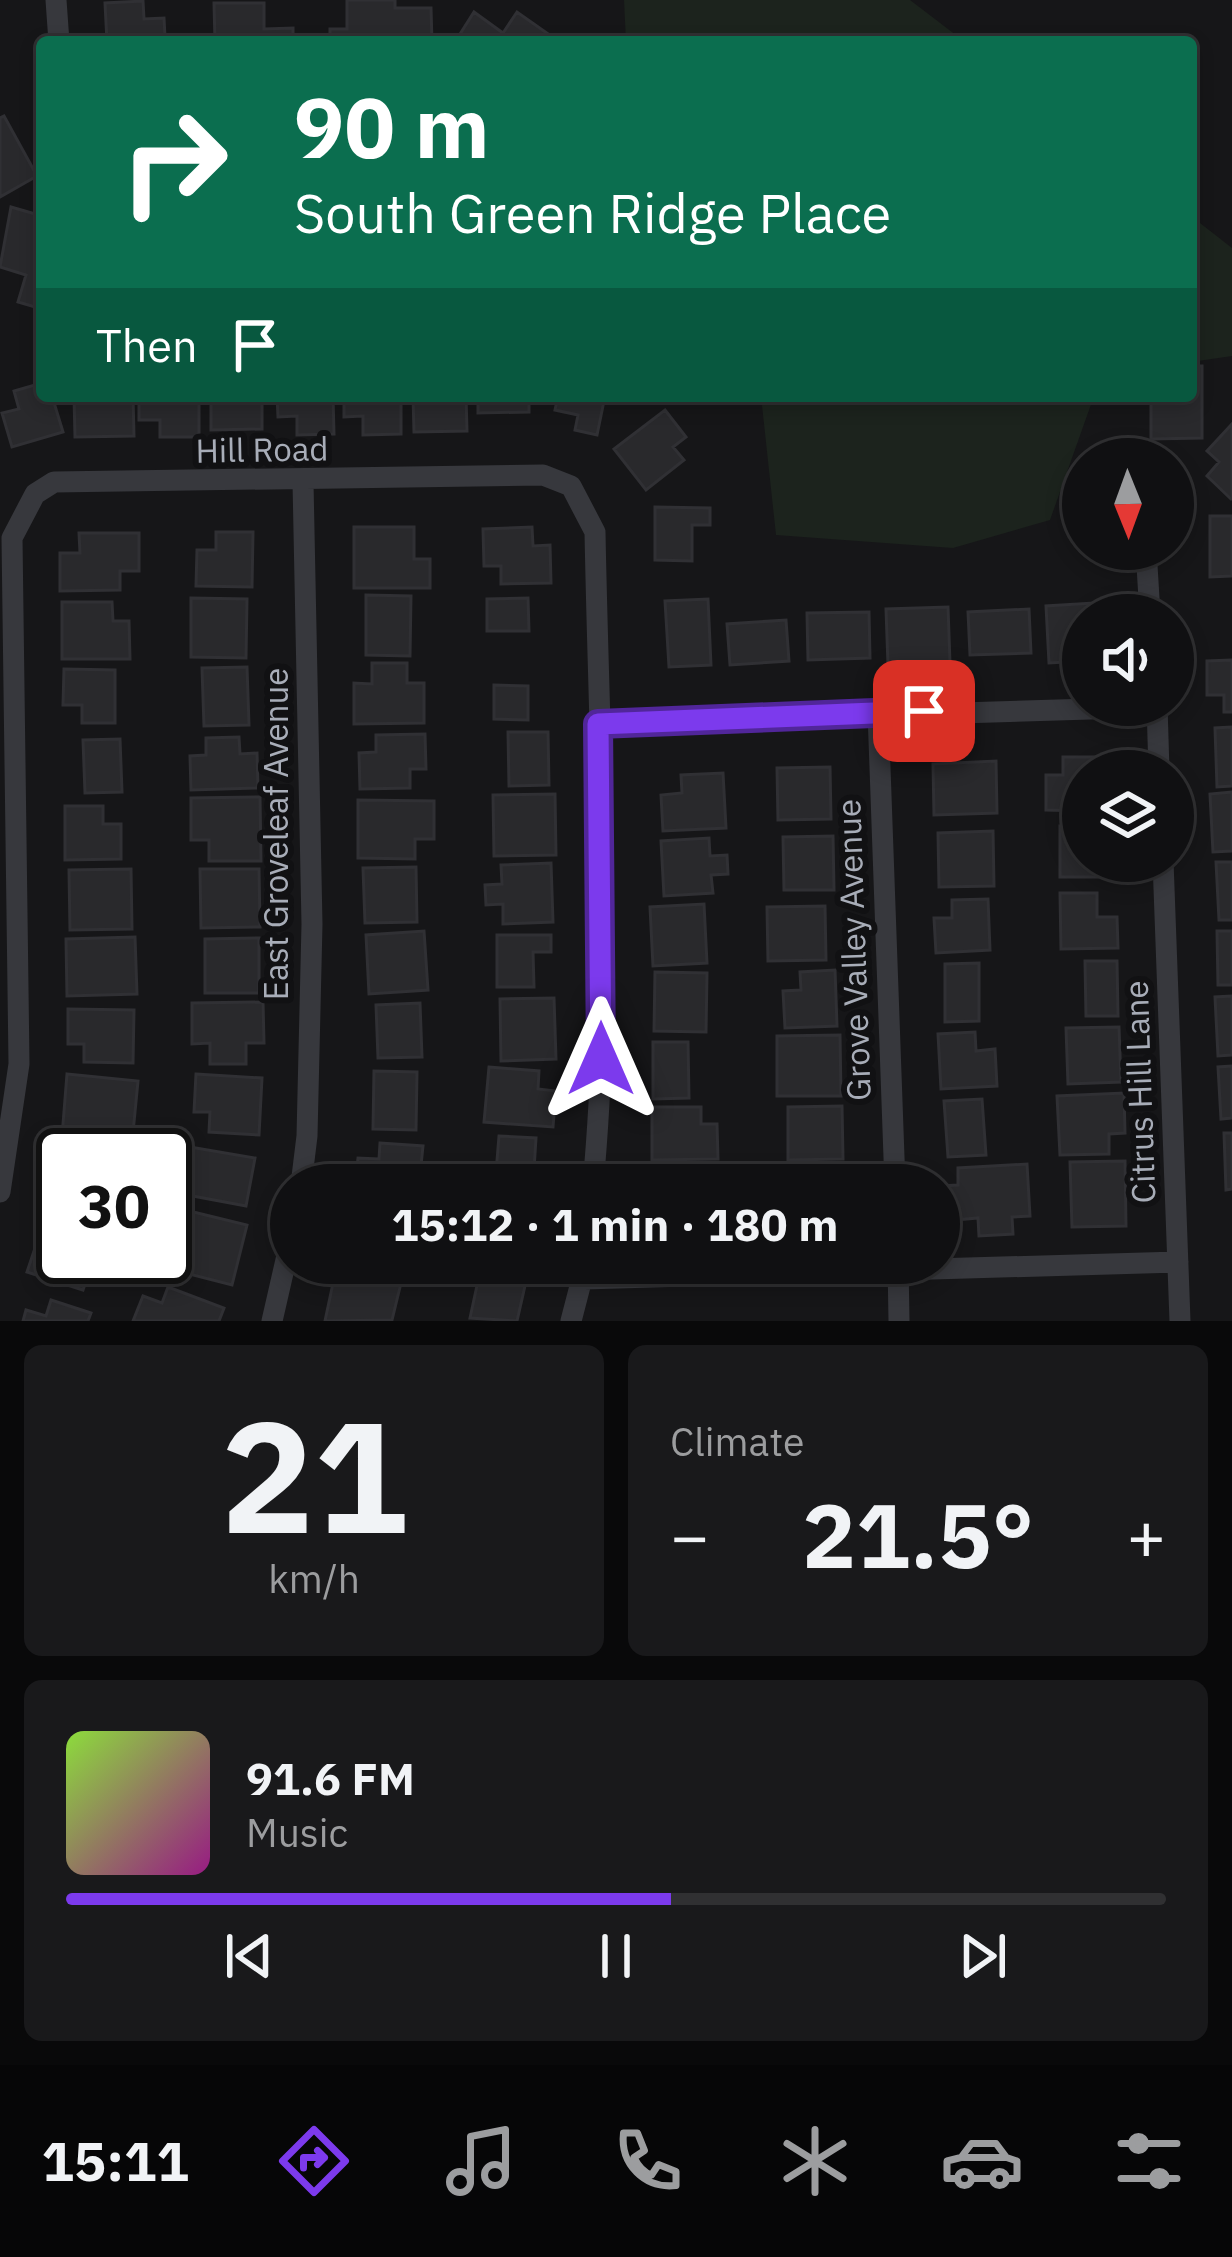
<!DOCTYPE html>
<meta charset="utf-8">
<style>
body{margin:0;font-family:"IBM Plex Sans",sans-serif;background:#19191b;color:#f1f3f6;height:100vh;display:flex;flex-direction:column;font-size:45px;white-space:nowrap}
*{box-sizing:border-box;margin:0}
p{font-size:39px;color:#9c9d9f}
.icon{flex:none;width:66px;height:66px;fill:none;stroke:currentColor;stroke-width:2;stroke-linecap:round;stroke-linejoin:round}
.map{position:relative;height:1321px;overflow:hidden}
.sheet{display:flex;flex-direction:column;gap:24px;padding:24px;background:#09090a;flex:1}
.sheet>*{flex:none}
.guide{position:absolute;left:36px;top:36px;width:1161px;height:366px;border-radius:12px;box-shadow:0 6px 18px #0003,0 0 0 3px #303032;background:#0b6e4f;color:#fff;overflow:hidden}
.needle{width:78px;rotate:179deg}
.controls{position:absolute;left:1062px;top:438px;display:grid;gap:24px}
.controls a{display:grid;place-items:center;width:132px;height:132px;border-radius:50%;background:#101012;box-shadow:0 6px 18px #0003,0 0 0 3px #303032;font-size:60px}
.speed{position:absolute;left:36px;top:1128px;display:flex;gap:24px;font-size:60px;font-weight:700;text-align:center}
.speed>*{display:grid;place-content:center;width:156px;height:156px;border-radius:50%;background:#101012;box-shadow:0 6px 18px #0003,0 0 0 3px #303032;line-height:1}
.speed .limit{border:6px solid #111;border-radius:18px;background:#fff;color:#111}
.pin{position:absolute;display:grid;place-items:center;width:102px;height:102px;color:#fff;margin:-51px;border-radius:24px;box-shadow:0 6px 18px #0006}
.me{position:absolute;width:132px;margin:-66px;rotate:0deg;stroke-linejoin:round;filter:drop-shadow(0 0 9px #0008)}
.turn{display:flex;align-items:center;gap:42px;height:252px;padding:0 60px;font-size:54px}
.turn .icon{width:156px;height:156px;stroke-width:2.5}
.turn b{display:block;font-size:84px;line-height:102px}
.then{display:flex;align-items:center;height:114px;padding:0 60px;background:#0003;gap:24px;font-size:45px}
.big{font-size:90px;font-weight:800;line-height:1.1}
.sheet .card{flex:1;display:flex;flex-direction:column;justify-content:center;gap:18px;min-width:0;padding:0 42px;border-radius:18px;background:#19191b}
.sheet .dial{align-items:center;gap:0}
.dial b{font-size:156px;line-height:1}
.song{display:flex;align-items:center;gap:36px}
.cover{width:144px;height:144px;border-radius:18px;background:linear-gradient(135deg,hsl(90 70% 55%),hsl(310 70% 35%))}
.played{height:12px;border-radius:6px;background:linear-gradient(90deg,#7c3aed 55%,#303032 55%)}
.keys{display:flex;justify-content:space-around;direction:ltr}
.heat{display:flex;justify-content:space-between;align-items:center;font-size:66px;direction:ltr}
.sheet .tiles{flex:1;display:grid;gap:24px;grid-template-columns:1fr 1fr}
.card:last-child{grid-column:span 2}
.trip{position:absolute;left:270px;top:1164px;width:690px;height:120px;border-radius:60px;background:#101012;box-shadow:0 6px 18px #0003,0 0 0 3px #303032;font-weight:800;line-height:120px;text-align:center}
.menu{display:flex;height:192px;justify-content:space-around;align-items:center;background:#060607;color:#9c9d9f}
.menu .icon{width:84px;height:84px}
.menu .current{color:#7c3aed}
.menu b{font-size:54px;color:#f1f3f6}
.map>svg:first-child{display:block}
.green{fill:#1c231d}
.building{fill:#29292c;stroke:#303034;stroke-width:3}
.lines{fill:none;stroke-linecap:round;stroke-linejoin:round}
.street{stroke:#37383d;stroke-width:21}
.route-casing{stroke:#51269a;stroke-width:30}
.route{stroke:#7c3aed;stroke-width:21}
.labels{text-anchor:middle;dominant-baseline:central;stroke-width:12;stroke-linejoin:round;paint-order:stroke}
.street-label{font-size:33px;fill:#a8adb8;stroke:#111113}
</style>
<div class="map">
<svg width="1232" height="1321" viewBox="0 0 1232 1321">
<rect width="100%" height="100%" fill="#161618"/>
<path class="green" d="M624 0H910L965 42H626Z
M1191 216 1232 248V356L1191 362Z
M761 396H1094L1050 520 953 548 776 535Z"/>
<path class="building" d="M347 0H395V8H431L432 42H330V29H347Z
M143 1 144 19 164 18 165 37 184 36V42H107L105 3Z
M214 3H264V29L293 28V42H215Z
M474 12 503 33 517 12 554 38 551 42H455Z
M4 116 37 176 0 197V118Z
M11 207 42 216V309L18 302 26 275 0 267Z
M1191 366H1202V438L1151 439V396H1191Z
M42 383V396H52L63 432 12 447 2 413 19 409 14 391Z
M74 396H133L134 436 75 437Z
M139 396H199V437H160V420H139Z
M211 396H262V429L211 430Z
M277 396H333L334 434 297 435V416L278 417Z
M344 396H401V434L363 435V416L344 417Z
M413 396H466L467 431 414 432Z
M478 396H529V412L478 413Z
M558 396H605L597 435 575 430 578 415 555 410Z
M665 410 686 437 673 447 684 460 646 490 614 449Z
M1232 424V498L1231 499 1207 476 1219 462 1207 451Z
M655 507 710 508V525H692V561L655 560Z
M1210 516H1232V576L1210 577Z
M354 527H414V559H430V588H354Z
M532 527 533 546 550 545 551 583 501 584V566H484L483 529Z
M216 532H253L252 587 196 586 197 550H216Z
M79 533H139V571H120V590L60 591V553H80Z
M366 595 411 596 410 656 366 655Z
M191 598 247 599 246 658 191 657Z
M528 598 529 631H487V599Z
M708 599 711 665 669 667 665 601Z
M62 602H112L113 621H129L130 659H62Z
M1110 602V615H1083V661L1049 663 1046 606Z
M948 607 950 663 888 665 886 609Z
M1029 609 1031 653 970 655 968 612Z
M869 612 870 658 808 660 807 613Z
M786 620 789 661 730 665 727 624Z
M1232 660V712H1224V695H1207V661Z
M372 663H407V683H424V723L354 724V683L372 684Z
M247 667 249 725 204 726 202 668Z
M64 669 115 670V723H82V705H63Z
M494 685 528 686V720L494 719Z
M1232 727V786L1217 787 1215 728Z
M508 732H548L549 785 509 786Z
M425 734 426 769H410V788L360 789 359 753 376 752V735Z
M239 737 240 754 257 753 258 788 191 790 190 756 206 755V738Z
M120 739 122 792 85 793 83 740Z
M1063 757H1097V771H1083V811L1046 810V775H1063Z
M996 761 997 813 934 815 933 764Z
M830 767 831 819 778 820 777 768Z
M723 773 726 828 663 831 661 795 682 793 681 775Z
M1232 792V851L1213 852 1210 794Z
M555 794 556 855 494 856 493 795Z
M260 797 261 861H209V840H191V798Z
M358 800 434 801V839H415V859L358 858Z
M65 806H103V824H121V859L65 860Z
M1060 826H1083V861H1115V877H1060Z
M993 831 994 886 939 887 938 833Z
M833 836 834 890H784L783 837Z
M709 838 710 856 727 855 728 874 711 875 713 893 664 896 661 841Z
M1216 862H1232V920H1219Z
M551 863 553 922 503 924V904L486 905 485 885 502 884 501 865Z
M416 867 417 922 365 923 363 868Z
M131 869 132 929 70 930 69 870Z
M200 869H259L260 927 201 928Z
M1060 893H1097V917H1117L1118 948 1061 949Z
M988 899 990 950 936 953 934 918H952V900Z
M704 904 707 963 653 966 650 907Z
M825 906 826 960 768 961 767 907Z
M424 931 428 990 369 994 366 935Z
M1217 931H1232V985H1218Z
M497 935H551V952H533L534 987H497Z
M135 937 137 994 67 996 66 939Z
M259 938V993H205V939Z
M1085 961H1117L1118 1016H1086Z
M979 963V1021L945 1022V964Z
M835 970 837 1026 785 1028 783 991 801 990 800 972Z
M655 972 707 973 706 1032 654 1031Z
M1232 996V1055L1218 1056 1215 997Z
M554 998 556 1059 501 1061 500 999Z
M263 1002 264 1043H246V1064H210V1043L192 1044V1003Z
M420 1003 422 1057 378 1058 376 1005Z
M68 1009 134 1010 133 1063 84 1062V1044H68Z
M1119 1027 1121 1082 1068 1084 1066 1028Z
M975 1032 976 1051 995 1049 997 1086 941 1089 938 1034Z
M840 1035 841 1096H777V1036Z
M653 1042H688L689 1098 653 1099Z
M1232 1066V1118L1221 1119 1218 1067Z
M489 1067 539 1071 538 1089 556 1091 553 1127 484 1122Z
M374 1071 417 1072 416 1130 373 1129Z
M67 1074 138 1081 132 1143 62 1137Z
M196 1074 262 1078 259 1135 209 1132 210 1112H194Z
M1124 1093 1125 1133 1109 1134V1154L1060 1155 1057 1096Z
M982 1099 986 1155 948 1157 944 1101Z
M842 1106 843 1159 788 1160V1107Z
M652 1107H701V1124H717L718 1159 652 1160Z
M1224 1133H1232V1189L1226 1190Z
M499 1136 536 1138 533 1185H495Z
M380 1143 423 1146 419 1185H355L358 1158 379 1159Z
M190 1147 255 1158 246 1206 182 1194Z
M62 1149 92 1155H63V1202L52 1200Z
M1125 1161 1126 1226 1072 1227 1070 1162Z
M1027 1164 1030 1216 1012 1217 1013 1234 979 1236 978 1218 943 1221 941 1186 958 1185V1168Z
M839 1169 840 1185H786V1171Z
M705 1176V1185H650V1178Z
M177 1208 247 1225 232 1285 162 1267Z
M46 1215 63 1221V1257H94L83 1290 27 1272Z
M481 1267 527 1277 517 1321 470 1318Z
M336 1269 401 1283 392 1320 325 1321Z
M168 1287 224 1308 219 1321H133L143 1296 162 1303Z
M51 1300 91 1313 88 1321H23L26 1310 46 1316Z"/>
<g class="lines">
<path class="street" d="M56 0 59 42
M1146 549 1150 615
M1157 705 1159 771
M878 712 895 1185
M598 724 1157 707
M1163 861 1180 1321
M301 1185 307 1136 312 924 303 482
M0 1192 19 1064 12 538 35 494 54 482 543 475 571 486 595 532C599 749 613 969 593 1185
M898 1263 899 1321
M584 1279 1178 1262
M272 1321 291 1238
M571 1321 586 1263"/>
</g>
<g class="lines">
<g class="route-casing">
<path id="route" d="M601 1059 598 724 924 711"/>
</g>
<use href="#route" class="route"/>
</g>
<g class="labels">
<g class="street-label">
<text transform="translate(262 449) rotate(-1)">Hill Road</text>
<text transform="translate(275 834) rotate(-90)">East Groveleaf Avenue</text>
<text transform="translate(853 950) rotate(-92)">Grove Valley Avenue</text>
<text transform="translate(1139 1092) rotate(-92)">Citrus Hill Lane</text>
</g>
</g>
</svg>
<div class="controls">
<a><svg class="needle" viewBox="-14 -14 28 28"><path d="M0-13l5 13h-10z" fill="#e53935"/><path d="M0 13l5-13h-10z" fill="#9c9d9f"/></svg></a>
<a><svg class="icon" aria-label="sound" viewBox="0 0 24 24"><path d="M4 9h4l5-4v14l-5-4H4zM17 9q2 3 0 6"/></svg></a>
<a><svg class="icon" aria-label="layers" viewBox="0 0 24 24"><path d="M12 4l9 5-9 5-9-5zM3 14l9 5 9-5"/></svg></a>
</div>
<div class="speed"><div class="limit">30</div></div>
<div class="pin" style="left:924px;top:711px;background:#d93025"><svg class="icon" aria-label="arrive" viewBox="0 0 24 24"><path d="M6 21V4h12l-3 4 3 4H6"/></svg></div>
<svg class="me" style="left:601px;top:1059px" viewBox="-20 -20 40 40"><path d="M0-17L14 15 0 8-14 15z" fill="#7c3aed" stroke="#fff" stroke-width="4"/></svg>
<div class="trip">15:12 · 1 min · 180 m</div>
<div class="guide">
<div class="turn"><svg class="icon" aria-label="right" viewBox="0 0 24 24"><path d="M7 20v-9h11M14 6l5 5-5 5"/></svg><div><b>90 m</b>South Green Ridge Place</div></div>
<div class="then">Then<svg class="icon" aria-label="arrive" viewBox="0 0 24 24"><path d="M6 21V4h12l-3 4 3 4H6"/></svg></div>
</div>
</div>
<section class="sheet">
<div class="tiles">
<div class="card dial"><b>21</b><p>km/h</p></div>
<div class="card"><p>Climate</p>
<div class="heat"><a>−</a><b class="big">21.5°</b><a>+</a></div>
</div>
<div class="card">
<div class="song"><i class="cover"></i><div><b>91.6 FM</b><p>Music</p></div></div>
<div class="played"></div>
<div class="keys"><svg class="icon" aria-label="previous" viewBox="0 0 24 24"><path d="M18 5L8 12l10 7zM5 5v14"/></svg><svg class="icon" aria-label="pause" viewBox="0 0 24 24"><path d="M8 5v14M16 5v14"/></svg><svg class="icon" aria-label="next" viewBox="0 0 24 24"><path d="M6 5l10 7-10 7zM19 5v14"/></svg></div>
</div>
</div>
</section>
<nav class="menu">
<b>15:11</b>
<svg class="icon current" aria-label="directions" viewBox="0 0 24 24"><path d="M12 3l9 9-9 9-9-9zM9 14v-3h6M13 9l2 2-2 2"/></svg>
<svg class="icon" aria-label="music" viewBox="0 0 24 24"><path d="M9 18V5l10-2v13"/><circle cx="6" cy="18" r="3"/><circle cx="16" cy="16" r="3"/></svg>
<svg class="icon" aria-label="phone" viewBox="0 0 24 24"><path d="M5 4h4l2 5-3 2q2 4 5 5l2-3 5 2v4C11 20 4 13 5 4z"/></svg>
<svg class="icon" aria-label="climate" viewBox="0 0 24 24"><path d="M12 3v18M4 7l16 10M4 17L20 7"/></svg>
<svg class="icon" aria-label="car" viewBox="0 0 24 24"><path d="M5 17H2v-5l4-1 3-4h7l3 4 3 1v5h-3M9 17h6M6 11h13"/><circle cx="7" cy="17" r="2"/><circle cx="17" cy="17" r="2"/></svg>
<svg class="icon" aria-label="filters" viewBox="0 0 24 24"><path d="M4 7h16M4 17h16"/><circle cx="9" cy="7" r="2"/><circle cx="15" cy="17" r="2"/></svg>
</nav>
